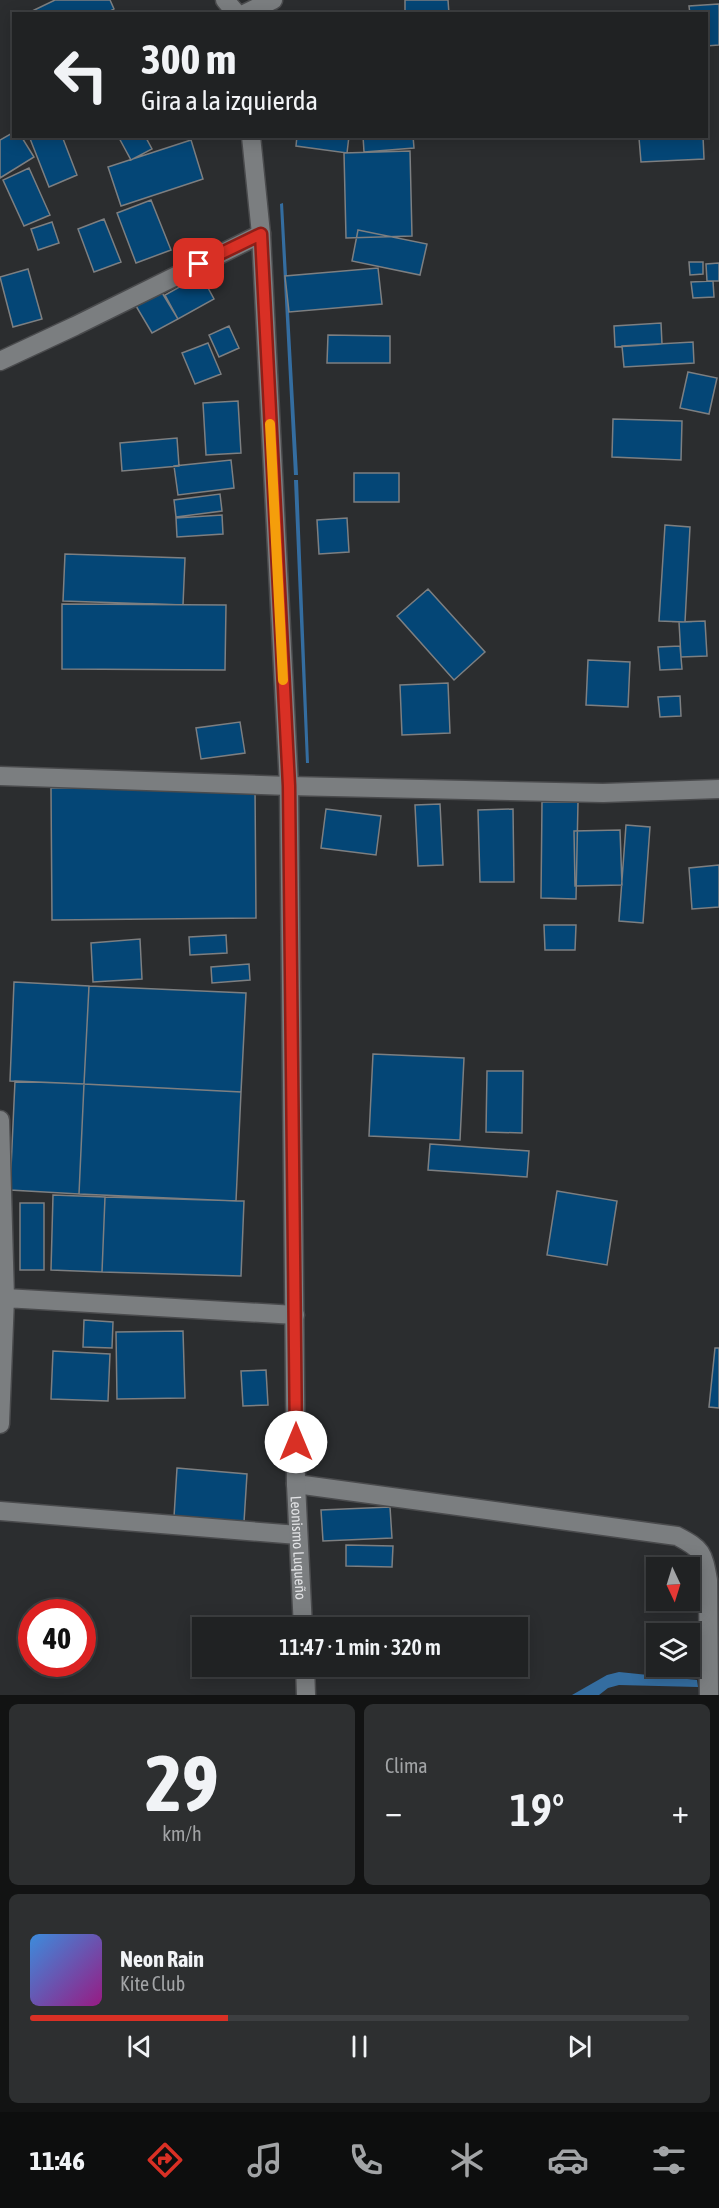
<!DOCTYPE html>
<html lang="es">
<meta charset="utf-8">
<style>
body{margin:0;font-family:"Asap Condensed",sans-serif;background:#2d2f30;color:#f1f3f6;height:100vh;display:flex;flex-direction:column;font-size:22px;white-space:nowrap}
*{box-sizing:border-box;margin:0}
p{font-size:20px;color:#a2a4a6}
.icon{flex:none;width:33px;height:33px;fill:none;stroke:currentColor;stroke-width:2;stroke-linecap:round;stroke-linejoin:round}
.map{position:relative;height:1695px;overflow:hidden}
.panel{display:flex;flex-direction:column;gap:9px;padding:9px;background:#121313;flex:1}
.panel>*{flex:none}
.banner{position:absolute;left:12px;top:12px;width:696px;height:126px;border-radius:0px;box-shadow:0 3px 15px #0003,0 0 0 2px #3d3f41;background:#202223;color:#f1f3f6;overflow:hidden}
.needle{width:39px;rotate:176deg}
.tools{position:absolute;left:646px;top:1557px;display:grid;gap:12px}
.tools a{display:grid;place-items:center;width:54px;height:54px;border-radius:0px;background:#202223;box-shadow:0 3px 15px #0003,0 0 0 2px #3d3f41;font-size:30px}
.speed{position:absolute;left:18px;top:1599px;display:flex;gap:12px;font-size:30px;font-weight:700;text-align:center}
.speed>*{display:grid;place-content:center;width:78px;height:78px;border-radius:50%;background:#202223;box-shadow:0 3px 15px #0003,0 0 0 2px #3d3f41;line-height:1}
.speed .limit{border:9px solid #d22;background:#fff;color:#111}
.pin{position:absolute;display:grid;place-items:center;width:51px;height:51px;color:#fff;margin:-26px;border-radius:12px;box-shadow:0 3px 9px #0006}
.me{position:absolute;width:66px;margin:-33px;rotate:0deg;stroke-linejoin:round;filter:drop-shadow(0 0 4px #0008)}
.turn{display:flex;align-items:center;gap:21px;height:126px;padding:0 30px;font-size:27px}
.turn .icon{width:78px;height:78px;stroke-width:2.5}
.turn b{display:block;font-size:42px;line-height:51px}
.big{font-size:45px;font-weight:600;line-height:1.1}
.panel .tile{flex:1;display:flex;flex-direction:column;justify-content:center;gap:9px;min-width:0;padding:0 21px;border-radius:9px;background:#2d2f30}
.panel .dial{align-items:center;gap:0}
.dial b{font-size:78px;line-height:1}
.song{display:flex;align-items:center;gap:18px}
.cover{width:72px;height:72px;border-radius:9px;background:linear-gradient(135deg,hsl(210 70% 55%),hsl(310 70% 35%))}
.played{height:6px;border-radius:3px;background:linear-gradient(90deg,#d93025 30%,#3d3f41 30%)}
.keys{display:flex;justify-content:space-around;direction:ltr}
.heat{display:flex;justify-content:space-between;align-items:center;font-size:33px;direction:ltr}
.panel .tiles{flex:1;display:grid;gap:9px;grid-template-columns:1fr 1fr}
.tile:last-child{grid-column:span 2}
.trip{position:absolute;left:192px;top:1617px;width:336px;height:60px;border-radius:0px;background:#202223;box-shadow:0 3px 15px #0003,0 0 0 2px #3d3f41;font-weight:600;line-height:60px;text-align:center}
.tab-bar{display:flex;height:96px;justify-content:space-around;align-items:center;background:#0d0e0e;color:#a2a4a6}
.tab-bar .icon{width:42px;height:42px}
.tab-bar .active{color:#d93025}
.tab-bar b{font-size:27px;color:#f1f3f6}
.map>svg:first-child{display:block}
.water{fill:#346da0}
.building{fill:#044676;stroke:#7d7f81;stroke-width:1.5}
.lines{fill:none;stroke-linecap:round;stroke-linejoin:round}
.street-casing{stroke:#4a4b4d;stroke-width:21}
.secondary-casing{stroke:#4a4b4d;stroke-width:21}
.street{stroke:#7b7e80;stroke-width:18}
.secondary{stroke:#7b7e80;stroke-width:18}
.route-casing{stroke:#8d1f18;stroke-width:15}
.route{stroke:#d93025;stroke-width:10}
.slow{stroke:#f59e0b;stroke-width:10}
.labels{text-anchor:middle;dominant-baseline:central;stroke-width:6;stroke-linejoin:round;paint-order:stroke}
.street-label{font-size:15px;fill:#e2e3e5;stroke:#222325}
</style>
<div class="map">
<svg width="719" height="1695" viewBox="0 0 719 1695">
<rect width="100%" height="100%" fill="#2b2d2f"/>
<path class="water" d="M283 203 298 475H294L280 204Z
M294 480H298L309 763H306Z
M619 1672 697 1680 698 1687 619 1685 608 1688 599 1695H572L607 1675Z"/>
<path class="building" d="M55 0H110L114 9 105 14H26Z
M405 0H448L449 14H405Z
M719 4V45L706 46V14H690L689 6Z
M14 132V136H21L34 157 0 178V140Z
M29 136H62L77 175 49 187Z
M118 136H145L152 149 131 160Z
M297 136H349L347 153 296 146Z
M363 136H413L414 148 364 152Z
M664 136H703L704 159 641 162 639 138Z
M191 140 203 179 121 206 108 167Z
M410 151 412 236 346 238 344 153Z
M29 168 50 215 24 226 3 180Z
M151 200 171 250 136 263 117 213Z
M104 219 121 262 94 272 78 229Z
M52 222 59 243 38 250 31 229Z
M358 230 427 244 420 275 352 261Z
M689 262H703V274L690 275Z
M719 263V281H707L706 264Z
M378 268 382 304 289 312 285 276Z
M28 269 42 319 13 327 0 277Z
M201 275 214 299 178 319 165 295Z
M713 281 714 297 693 298 691 282Z
M161 291 178 319 152 333 136 306Z
M661 323 662 344 615 347 614 326Z
M229 326 239 348 219 357 209 335Z
M328 335 390 336V363H327Z
M693 342 694 363 624 367 622 346Z
M208 343 221 374 195 384 182 353Z
M688 372 717 378 709 414 680 408Z
M238 401 241 453 206 455 203 403Z
M613 419 682 421 681 460 612 457Z
M177 438 179 466 122 471 120 443Z
M231 460 234 488 178 495 174 466Z
M354 473H399V502H354Z
M220 494 222 511 176 517 174 500Z
M222 515 223 534 177 537 176 518Z
M347 518 349 552 319 554 317 520Z
M665 525 690 527 685 622 659 621Z
M65 554 185 558 183 605 63 601Z
M428 589 485 652 454 680 397 616Z
M62 604 226 605 225 670 62 669Z
M705 621 707 656 681 657 679 622Z
M680 646 682 669 660 670 658 647Z
M588 660 630 662 628 707 586 705Z
M448 683 450 733 402 735 400 685Z
M680 696 681 716 660 717 658 697Z
M240 722 245 753 201 759 196 728Z
M255 786 256 918 52 920 51 788Z
M542 802H578L576 899 541 898Z
M440 804 443 865 418 866 415 805Z
M326 809 381 816 376 855 321 848Z
M513 809 514 882H480L478 810Z
M626 825 650 827 643 923 619 921Z
M620 830 622 885 575 886 574 831Z
M719 865V907L692 909 689 868Z
M544 925H576L575 950H545Z
M226 935 227 953 190 955 189 937Z
M140 939 142 979 93 982 91 943Z
M249 964 250 980 212 983 211 967Z
M14 982 89 986 84 1084 10 1081Z
M89 986 246 993 241 1092 84 1084Z
M373 1054 464 1058 460 1140 369 1136Z
M487 1071H523L522 1133 486 1132Z
M15 1081 84 1084 79 1194 10 1190Z
M84 1084 241 1092 236 1201 79 1194Z
M430 1144 529 1151 527 1177 428 1170Z
M557 1191 617 1201 607 1265 547 1255Z
M53 1195 105 1197 102 1272 51 1270Z
M105 1197 244 1201 241 1276 102 1272Z
M20 1203H44V1270H20Z
M84 1320 113 1322 112 1348 83 1347Z
M183 1331 185 1398 117 1399 116 1332Z
M715 1348H719V1408L709 1407Z
M53 1351 110 1354 108 1401 51 1399Z
M266 1370 268 1405 243 1406 241 1371Z
M177 1468 247 1474 244 1522 174 1517Z
M390 1507 392 1538 323 1541 321 1510Z
M346 1545 393 1546 392 1567 346 1566Z
M335 1666H387V1671L335 1669Z"/>
<g class="lines">
<g class="street-casing">
<path id="street" d="M244 14 273 0
M0 361 75 326 261 234
M0 776 289 786 603 793 719 789
M0 1120 5 1298 0 1424
M5 1298 295 1315
M296 1484 677 1536C702 1549 703 1552 708 1580L709 1695
M0 1511 298 1535"/>
</g>
<g class="secondary-casing">
<g id="secondary">
<path d="M225 0 237 14"/>
<path id="s1" d="M251 136 261 234 289 786 296 1484 303 1628"/>
<path d="M305 1666 306 1695"/>
</g>
</g>
<use href="#street" class="street"/>
<use href="#secondary" class="secondary"/>
</g>
<g class="lines">
<g class="route-casing">
<path id="route" d="M199 264 261 234 289 786 296 1442"/>
</g>
<use href="#route" class="route"/>
<path class="slow" d="M270 424 283 680"/>
</g>
<g class="labels">
<g class="street-label">
<text stroke="none"><textPath href="#s1" startOffset="1413">Leonismo Luqueño</textPath></text>
</g>
</g>
</svg>
<div class="tools">
<a><svg class="needle" viewBox="-14 -14 28 28"><path d="M0-13l5 13h-10z" fill="#e53935"/><path d="M0 13l5-13h-10z" fill="#a2a4a6"/></svg></a>
<a><svg class="icon" aria-label="layers" viewBox="0 0 24 24"><path d="M12 4l9 5-9 5-9-5zM3 14l9 5 9-5"/></svg></a>
</div>
<div class="speed"><div class="limit">40</div></div>
<div class="pin" style="left:199px;top:264px;background:#d93025"><svg class="icon" aria-label="arrive" viewBox="0 0 24 24"><path d="M6 21V4h12l-3 4 3 4H6"/></svg></div>
<svg class="me" style="left:296px;top:1442px" viewBox="-20 -20 40 40"><circle r="19" fill="#fff"/><path d="M0-13L10 11 0 6-10 11z" fill="#d93025"/></svg>
<div class="trip">11:47 · 1 min · 320 m</div>
<div class="banner">
<div class="turn"><svg class="icon" aria-label="left" viewBox="0 0 24 24"><path d="M17 20v-9H6M10 6l-5 5 5 5"/></svg><div><b>300 m</b>Gira a la izquierda</div></div>
</div>
</div>
<section class="panel">
<div class="tiles">
<div class="tile dial"><b>29</b><p>km/h</p></div>
<div class="tile"><p>Clima</p>
<div class="heat"><a>−</a><b class="big">19°</b><a>+</a></div>
</div>
<div class="tile">
<div class="song"><i class="cover"></i><div><b>Neon Rain</b><p>Kite Club</p></div></div>
<div class="played"></div>
<div class="keys"><svg class="icon" aria-label="previous" viewBox="0 0 24 24"><path d="M18 5L8 12l10 7zM5 5v14"/></svg><svg class="icon" aria-label="pause" viewBox="0 0 24 24"><path d="M8 5v14M16 5v14"/></svg><svg class="icon" aria-label="next" viewBox="0 0 24 24"><path d="M6 5l10 7-10 7zM19 5v14"/></svg></div>
</div>
</div>
</section>
<nav class="tab-bar">
<b>11:46</b>
<svg class="icon active" aria-label="directions" viewBox="0 0 24 24"><path d="M12 3l9 9-9 9-9-9zM9 14v-3h6M13 9l2 2-2 2"/></svg>
<svg class="icon" aria-label="music" viewBox="0 0 24 24"><path d="M9 18V5l10-2v13"/><circle cx="6" cy="18" r="3"/><circle cx="16" cy="16" r="3"/></svg>
<svg class="icon" aria-label="phone" viewBox="0 0 24 24"><path d="M5 4h4l2 5-3 2q2 4 5 5l2-3 5 2v4C11 20 4 13 5 4z"/></svg>
<svg class="icon" aria-label="climate" viewBox="0 0 24 24"><path d="M12 3v18M4 7l16 10M4 17L20 7"/></svg>
<svg class="icon" aria-label="car" viewBox="0 0 24 24"><path d="M5 17H2v-5l4-1 3-4h7l3 4 3 1v5h-3M9 17h6M6 11h13"/><circle cx="7" cy="17" r="2"/><circle cx="17" cy="17" r="2"/></svg>
<svg class="icon" aria-label="filters" viewBox="0 0 24 24"><path d="M4 7h16M4 17h16"/><circle cx="9" cy="7" r="2"/><circle cx="15" cy="17" r="2"/></svg>
</nav>
